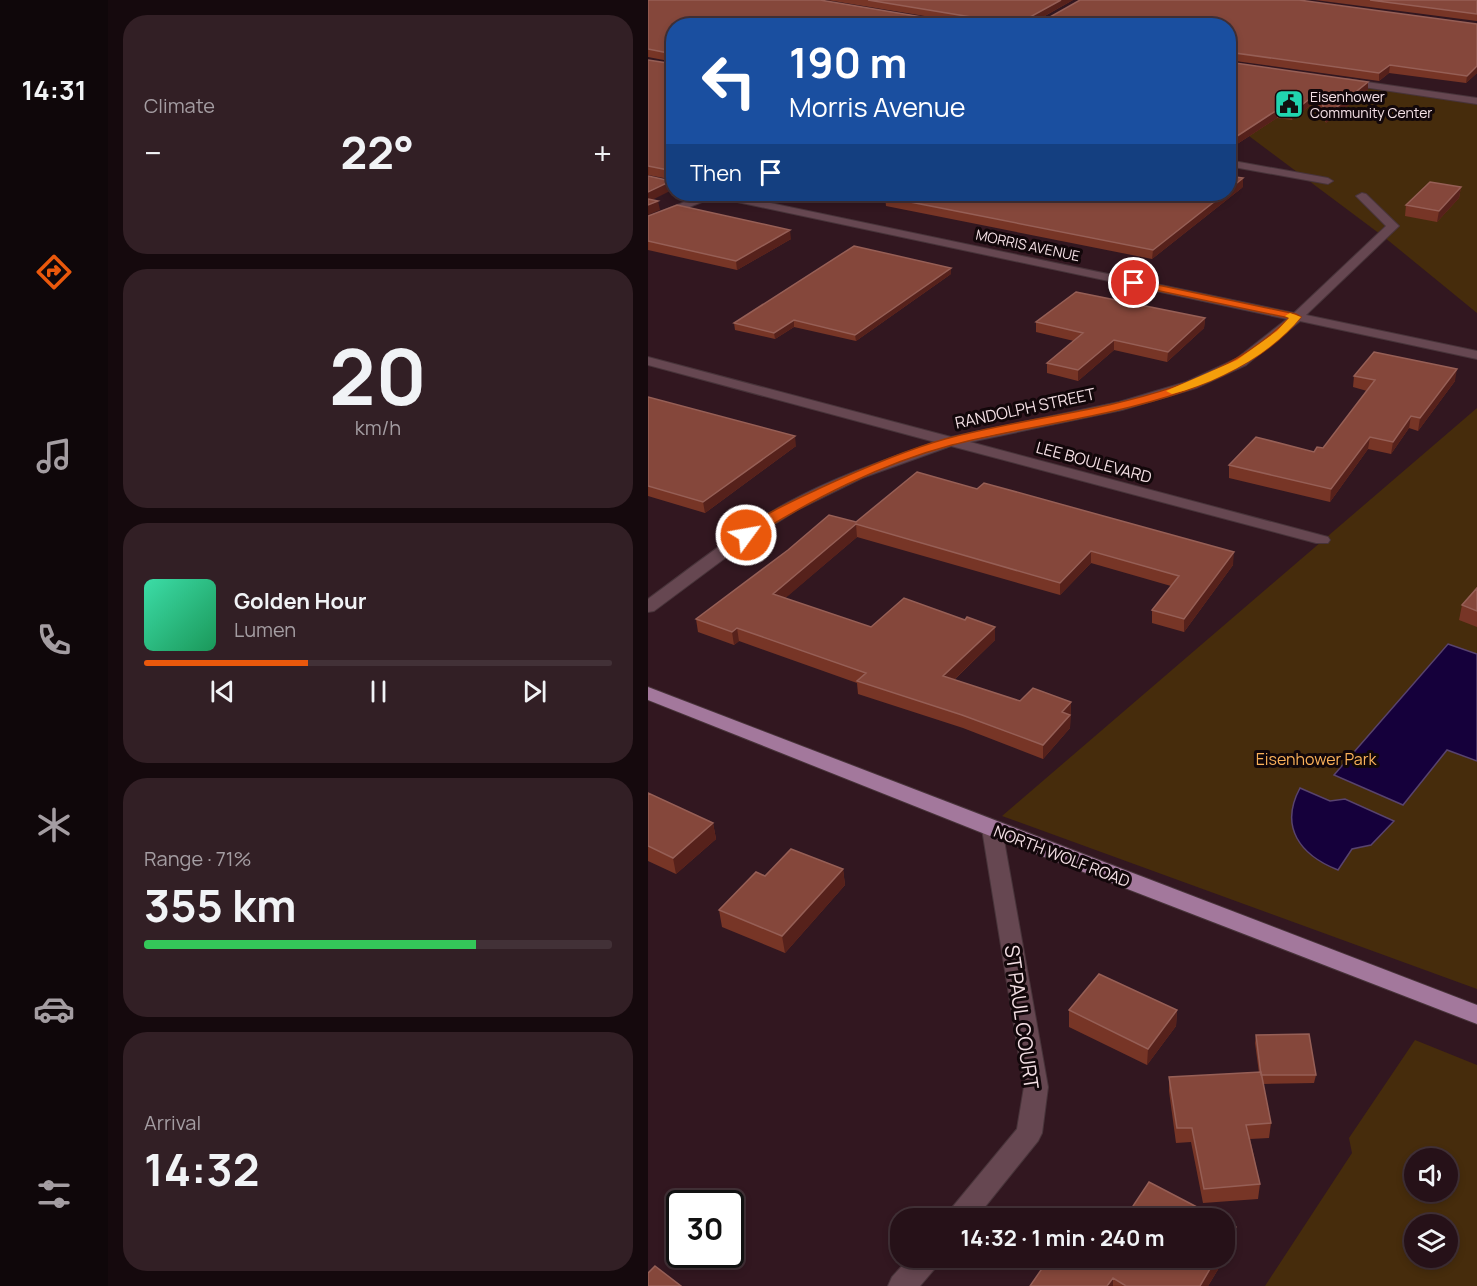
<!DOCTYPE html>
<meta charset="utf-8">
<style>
body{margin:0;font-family:Manrope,sans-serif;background:#321f25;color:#f1f3f6;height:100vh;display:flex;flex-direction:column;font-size:22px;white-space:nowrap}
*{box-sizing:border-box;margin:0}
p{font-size:20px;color:#a49da2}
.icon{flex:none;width:33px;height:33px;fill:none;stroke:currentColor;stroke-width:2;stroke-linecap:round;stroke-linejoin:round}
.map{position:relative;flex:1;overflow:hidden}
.drawer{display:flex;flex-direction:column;gap:15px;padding:15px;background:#15090d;width:540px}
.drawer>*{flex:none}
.banner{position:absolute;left:18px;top:18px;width:570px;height:183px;border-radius:24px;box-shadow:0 3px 9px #0003,0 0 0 2px #423137;background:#1a4fa0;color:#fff;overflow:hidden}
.buttons{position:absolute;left:756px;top:1148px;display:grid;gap:12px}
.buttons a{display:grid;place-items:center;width:54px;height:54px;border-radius:50%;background:#261118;box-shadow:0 3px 9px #0003,0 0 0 2px #423137;font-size:30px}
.speed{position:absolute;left:18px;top:1190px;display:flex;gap:12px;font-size:30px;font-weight:700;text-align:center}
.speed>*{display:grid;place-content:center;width:78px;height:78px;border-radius:50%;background:#261118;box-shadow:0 3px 9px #0003,0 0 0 2px #423137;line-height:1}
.speed .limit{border:3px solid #111;border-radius:9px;background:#fff;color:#111}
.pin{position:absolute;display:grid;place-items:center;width:51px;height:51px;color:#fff;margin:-26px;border:3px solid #fff;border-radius:50%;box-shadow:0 2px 6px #0007}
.me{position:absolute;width:66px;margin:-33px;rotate:58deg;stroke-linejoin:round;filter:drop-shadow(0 0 4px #0008)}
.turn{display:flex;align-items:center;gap:21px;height:126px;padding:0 24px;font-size:27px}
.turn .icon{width:78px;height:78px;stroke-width:2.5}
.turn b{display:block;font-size:42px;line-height:51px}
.then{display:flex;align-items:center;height:57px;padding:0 24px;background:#0003;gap:12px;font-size:22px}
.big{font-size:45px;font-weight:700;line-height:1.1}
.drawer .tile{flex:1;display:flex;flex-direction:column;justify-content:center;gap:9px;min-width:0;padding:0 21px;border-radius:24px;background:#321f25}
.drawer .dial{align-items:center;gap:0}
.dial b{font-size:78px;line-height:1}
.song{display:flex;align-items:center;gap:18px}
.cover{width:72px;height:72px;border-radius:9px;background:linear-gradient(135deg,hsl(160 70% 55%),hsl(150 70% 35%))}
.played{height:6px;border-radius:3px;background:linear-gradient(90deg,#ea580c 35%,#423137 35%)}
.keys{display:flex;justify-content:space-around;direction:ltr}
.heat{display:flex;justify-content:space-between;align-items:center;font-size:33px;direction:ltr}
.charge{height:9px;border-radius:4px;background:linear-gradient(90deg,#34c759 71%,#423137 0)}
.trip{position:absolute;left:242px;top:1208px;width:345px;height:60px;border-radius:24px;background:#261118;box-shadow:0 3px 9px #0003,0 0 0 2px #423137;font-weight:700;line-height:60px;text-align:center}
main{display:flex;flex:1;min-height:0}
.dock{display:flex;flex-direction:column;width:108px;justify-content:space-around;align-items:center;background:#0f070a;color:#a49da2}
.dock .icon{width:42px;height:42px}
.dock .selected{color:#ea580c}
.dock b{font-size:27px;color:#f1f3f6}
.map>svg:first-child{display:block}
.green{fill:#462c0c;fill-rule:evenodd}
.water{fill:#15003b;stroke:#58436e;stroke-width:1.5}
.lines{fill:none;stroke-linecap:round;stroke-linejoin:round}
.minor-casing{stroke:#48343a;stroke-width:2}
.major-casing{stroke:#48343a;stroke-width:2}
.minor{fill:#664751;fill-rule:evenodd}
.major{fill:#a3789c;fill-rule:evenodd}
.wall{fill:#773526}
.shaded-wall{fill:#56211b}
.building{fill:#85473b;stroke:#965f56;stroke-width:1.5}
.route{fill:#ea580c;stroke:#983908;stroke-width:1.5}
.slow{fill:#f59e0b}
.labels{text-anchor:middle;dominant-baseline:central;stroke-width:6;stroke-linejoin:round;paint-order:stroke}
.far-poi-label{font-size:14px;fill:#f4e0e5;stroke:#12070a;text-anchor:start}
.far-street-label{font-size:14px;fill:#f4e0e5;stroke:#12070a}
.street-label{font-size:16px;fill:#f4e0e5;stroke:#12070a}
.park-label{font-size:16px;fill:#fab15a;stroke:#12070a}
.near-street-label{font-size:20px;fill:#f4e0e5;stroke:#12070a}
</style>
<main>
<nav class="dock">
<b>14:31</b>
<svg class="icon selected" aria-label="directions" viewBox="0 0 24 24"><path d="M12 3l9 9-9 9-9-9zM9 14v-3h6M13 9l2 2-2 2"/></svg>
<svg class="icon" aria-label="music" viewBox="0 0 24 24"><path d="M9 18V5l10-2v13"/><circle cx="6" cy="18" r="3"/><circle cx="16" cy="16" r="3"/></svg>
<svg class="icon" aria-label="phone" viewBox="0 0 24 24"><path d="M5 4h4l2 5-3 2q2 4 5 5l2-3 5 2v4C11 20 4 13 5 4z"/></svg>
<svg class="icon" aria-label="climate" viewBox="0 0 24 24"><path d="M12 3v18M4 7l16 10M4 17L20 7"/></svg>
<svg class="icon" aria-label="car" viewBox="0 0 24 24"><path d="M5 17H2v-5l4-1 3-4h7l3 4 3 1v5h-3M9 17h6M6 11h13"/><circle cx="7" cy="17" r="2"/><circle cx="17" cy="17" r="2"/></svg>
<svg class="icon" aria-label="filters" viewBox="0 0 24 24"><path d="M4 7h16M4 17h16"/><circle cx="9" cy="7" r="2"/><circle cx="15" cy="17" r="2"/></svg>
</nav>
<section class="drawer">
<div class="tile"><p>Climate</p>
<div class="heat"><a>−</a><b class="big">22°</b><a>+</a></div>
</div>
<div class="tile dial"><b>20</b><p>km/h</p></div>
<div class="tile">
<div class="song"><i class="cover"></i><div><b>Golden Hour</b><p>Lumen</p></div></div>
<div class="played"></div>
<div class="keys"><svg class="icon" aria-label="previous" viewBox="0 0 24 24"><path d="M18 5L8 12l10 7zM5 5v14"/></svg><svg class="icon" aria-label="pause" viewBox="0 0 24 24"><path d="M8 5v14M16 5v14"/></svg><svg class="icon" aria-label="next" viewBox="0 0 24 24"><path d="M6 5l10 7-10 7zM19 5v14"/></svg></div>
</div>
<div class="tile"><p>Range · 71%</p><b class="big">355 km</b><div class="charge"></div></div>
<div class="tile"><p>Arrival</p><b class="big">14:32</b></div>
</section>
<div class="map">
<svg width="829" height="1286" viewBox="0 0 829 1286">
<rect width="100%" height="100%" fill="#321720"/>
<path class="green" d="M580 67 829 103V313L736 237 581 121Z
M829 408V989L354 816Z
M767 1040 829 1065V1286H617L704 1153 701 1138ZM766 1158H800V1191H766ZM766 1224H800V1257H766Z"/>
<path class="water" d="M800 644 829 654V761L799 750 755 805 686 775Z
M652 788 682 801 697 799 746 821 723 845 704 849 690 870C652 855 631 827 652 788Z"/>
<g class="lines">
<g class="minor-casing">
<path id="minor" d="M698 79 829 98V104L695 84V80Z
M580 160 680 178 685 181 680 184 580 166Z
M714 193 718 194 751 226 658 315 829 351V359L652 321 598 365 548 388 474 410 322 442 680 537 682 540 680 543H668L303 446 214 478 151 509 104 538 6 611 0 612V599C45 566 90 530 139 503 186 477 237 460 287 442L0 365V357L303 437 471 402 538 382 588 359 639 319 66 197 0 224V217L56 194H79L646 313 738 226 708 196Z
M344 822 351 824 354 829 400 1087 394 1133 390 1141 328 1218H299L302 1210 369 1129 376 1087 334 829 337 824Z
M262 1257H293L289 1266 272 1286H240L244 1277Z"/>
</g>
<g class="major-casing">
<path id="major" d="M0 687 829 1005V1024L337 834 0 700Z"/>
</g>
<use href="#minor" class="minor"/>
<use href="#major" class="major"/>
</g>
<path class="wall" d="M0 0 298 21H307L179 0H425L388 21 829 24V73L818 83 741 73 731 81 580 60V26H26V62L0 57Z
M667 0H829V21Z
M0 60 26 64V180L0 175Z
M580 62 720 82V90L678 123 668 101 644 120 629 118 580 150Z
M595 187 504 259 238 206 237 197 236 194H580Z
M813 187 811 198 789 222 757 216 758 205Z
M181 194H220L210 199Z
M0 216 143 239 89 270 0 250Z
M303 274 208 341 146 327 127 339 87 330 86 323Z
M557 318 556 328 519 362 466 350 430 381 399 373V363L426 341 388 332V322Z
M706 376 807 381 770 431 761 428 743 454 720 449 682 502 581 478V465L666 452 675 448 719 391 705 387Z
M0 397 148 446 57 513 0 496Z
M208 522 585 565 536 632 504 623V610L523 586 443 563 412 595 209 537 137 598 223 627 347 640 306 680 372 701 423 702 422 728 395 759 315 728 210 694 209 683 91 641 86 645 50 632 48 619Z
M829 588V627L811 620 814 605Z
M0 793 65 823 68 839 28 874 0 861Z
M195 869 197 885 137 953 74 927 71 910 117 876Z
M421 1010H529L528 1026 499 1065 421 1027Z
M608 1035 668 1075 666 1083 615 1084 623 1123 621 1138 602 1139 612 1184 610 1199 555 1203 543 1142 528 1143 521 1091V1077L611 1073 607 1043Z
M588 1227 586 1243 560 1286H382L576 1257Z"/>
<path class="shaded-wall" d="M413 0H425L382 24V17Z
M742 65 741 73 731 81V73Z
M829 66V73L818 83 819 76Z
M720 82V90L678 123 679 115Z
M669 93 668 101 644 120 645 112Z
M629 110V118L580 150V142Z
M595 178V187L504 259 505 250 576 194H580V190Z
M23 181 24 190 0 202V192Z
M813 187 811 198 789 222 791 211Z
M210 194H220L210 199Z
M10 201 12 210 0 215V205Z
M142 230 143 239 89 270 88 261Z
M303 268V274L208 341 207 335Z
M557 318 556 328 519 362 520 352Z
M146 320V327L127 339 126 333Z
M466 340V350L430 381V370Z
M809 369 807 381 770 431 772 418Z
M763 416 761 428 743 454 745 442Z
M147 436 148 446 57 513 55 502Z
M722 437 720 449 682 502 683 489Z
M208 524 209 537 127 607 125 594Z
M443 551V563L412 595V583Z
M586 552 585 565 536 632V619Z
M347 627V640L296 689 295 676Z
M89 628 91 641 86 645 84 632Z
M423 702 422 728 395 759V745L414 712Z
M65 823 68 839 28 874 25 858Z
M195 869 197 885 137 953 134 936Z
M529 1010 528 1026 499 1065 500 1049Z
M588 1227 586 1243 560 1286H552L569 1257H576V1246Z
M465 1278V1286H459Z"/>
<path class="building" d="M0 0H172L298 21H323L325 19 323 17 220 0H413L382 17 381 20 395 21 432 0H651L829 24V66L819 76 742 65 731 73 580 52V26H26V55L25 54 0 49Z
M722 0H829V14Z
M0 60 26 64V172L25 171 0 166Z
M580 62 720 82 679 115 669 93 645 112 629 110 580 142Z
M0 176 23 181 0 192Z
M580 176 595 178 580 190Z
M782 182 813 187 791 211 758 205Z
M240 194H576L505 250 237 197 241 194Z
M0 199 10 201 0 205Z
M29 205 142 230 88 261 0 241V216Z
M206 246 303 268 207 335 146 320 126 333 86 323Z
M428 292 557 318 520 352 466 340 430 370 399 363 435 333 388 322Z
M726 352 809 369 772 418 763 416 745 442 722 437 683 489 581 465 608 437 666 452 669 447 675 448 727 380 706 376Z
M0 397 147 436 55 502 0 486Z
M269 472 329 489 336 483 586 552 536 619 504 610 531 576 443 551 412 583 208 524 125 594 223 627 256 598 317 620 319 617 347 627 295 676 372 701 385 688 423 702 414 712 422 715 395 745 314 715 209 681 218 673 89 628 84 632 48 619 140 550 181 515 208 522Z
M829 588V611L814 605Z
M0 793 65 823 25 858 0 846Z
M143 849 195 869 134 936 71 910 108 872 117 876Z
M451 974 529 1010 500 1049 421 1010Z
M661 1034 668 1075H613L608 1035Z
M613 1072 623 1123 598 1125 612 1184 556 1189 544 1128H529L521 1077Z
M501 1182 570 1218H477Z
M576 1221 588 1227 576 1246Z
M402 1257H569L552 1286H478L465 1278 459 1286H382Z
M7 1266 33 1286H0V1273Z"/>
<path class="route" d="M486 280 648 314 653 317C577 410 412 416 304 445 232 464 165 499 102 538L98 539 91 535C106 518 149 499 170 489 211 470 254 451 297 439 414 407 550 409 641 318L483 285V281Z"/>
<path class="slow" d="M642 313 653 317C622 355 570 382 524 394L518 391 589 360 629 331 641 318 637 316Z"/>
<defs>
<g id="civic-square" transform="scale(1.5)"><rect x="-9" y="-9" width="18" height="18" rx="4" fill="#21d5b0" stroke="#12070a"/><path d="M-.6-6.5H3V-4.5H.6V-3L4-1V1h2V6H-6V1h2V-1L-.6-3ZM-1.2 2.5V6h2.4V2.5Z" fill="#111"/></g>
</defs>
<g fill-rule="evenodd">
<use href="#civic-square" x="641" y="104"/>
</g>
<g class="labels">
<g class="far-poi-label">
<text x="662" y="96">Eisenhower<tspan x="662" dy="16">Community Center</tspan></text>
</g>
<g class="far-street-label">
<text transform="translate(380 245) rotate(12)">MORRIS AVENUE</text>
</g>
<g class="street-label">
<text transform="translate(377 408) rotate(-12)">RANDOLPH STREET</text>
<text transform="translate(446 462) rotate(15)">LEE BOULEVARD</text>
<text transform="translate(414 856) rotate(21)">NORTH WOLF ROAD</text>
</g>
<g class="park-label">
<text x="668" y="759">Eisenhower Park</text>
</g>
<g class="near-street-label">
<text transform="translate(374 1017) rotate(82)">ST PAUL COURT</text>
</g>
</g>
</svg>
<div class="buttons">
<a><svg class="icon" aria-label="sound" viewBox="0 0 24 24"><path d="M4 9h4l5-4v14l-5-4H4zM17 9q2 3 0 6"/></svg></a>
<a><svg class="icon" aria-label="layers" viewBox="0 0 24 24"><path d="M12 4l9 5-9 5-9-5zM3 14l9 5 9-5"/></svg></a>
</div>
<div class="speed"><div class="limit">30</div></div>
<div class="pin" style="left:486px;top:283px;background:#d93025"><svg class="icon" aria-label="arrive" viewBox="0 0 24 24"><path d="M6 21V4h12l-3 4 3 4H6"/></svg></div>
<svg class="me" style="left:98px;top:535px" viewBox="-20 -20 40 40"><circle r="17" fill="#ea580c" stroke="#fff" stroke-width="3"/><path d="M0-11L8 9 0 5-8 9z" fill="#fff"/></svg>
<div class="trip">14:32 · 1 min · 240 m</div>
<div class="banner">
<div class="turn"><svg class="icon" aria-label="left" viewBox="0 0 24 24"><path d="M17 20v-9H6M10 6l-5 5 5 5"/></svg><div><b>190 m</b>Morris Avenue</div></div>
<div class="then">Then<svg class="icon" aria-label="arrive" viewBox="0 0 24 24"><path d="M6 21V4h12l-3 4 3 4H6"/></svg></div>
</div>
</div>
</main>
